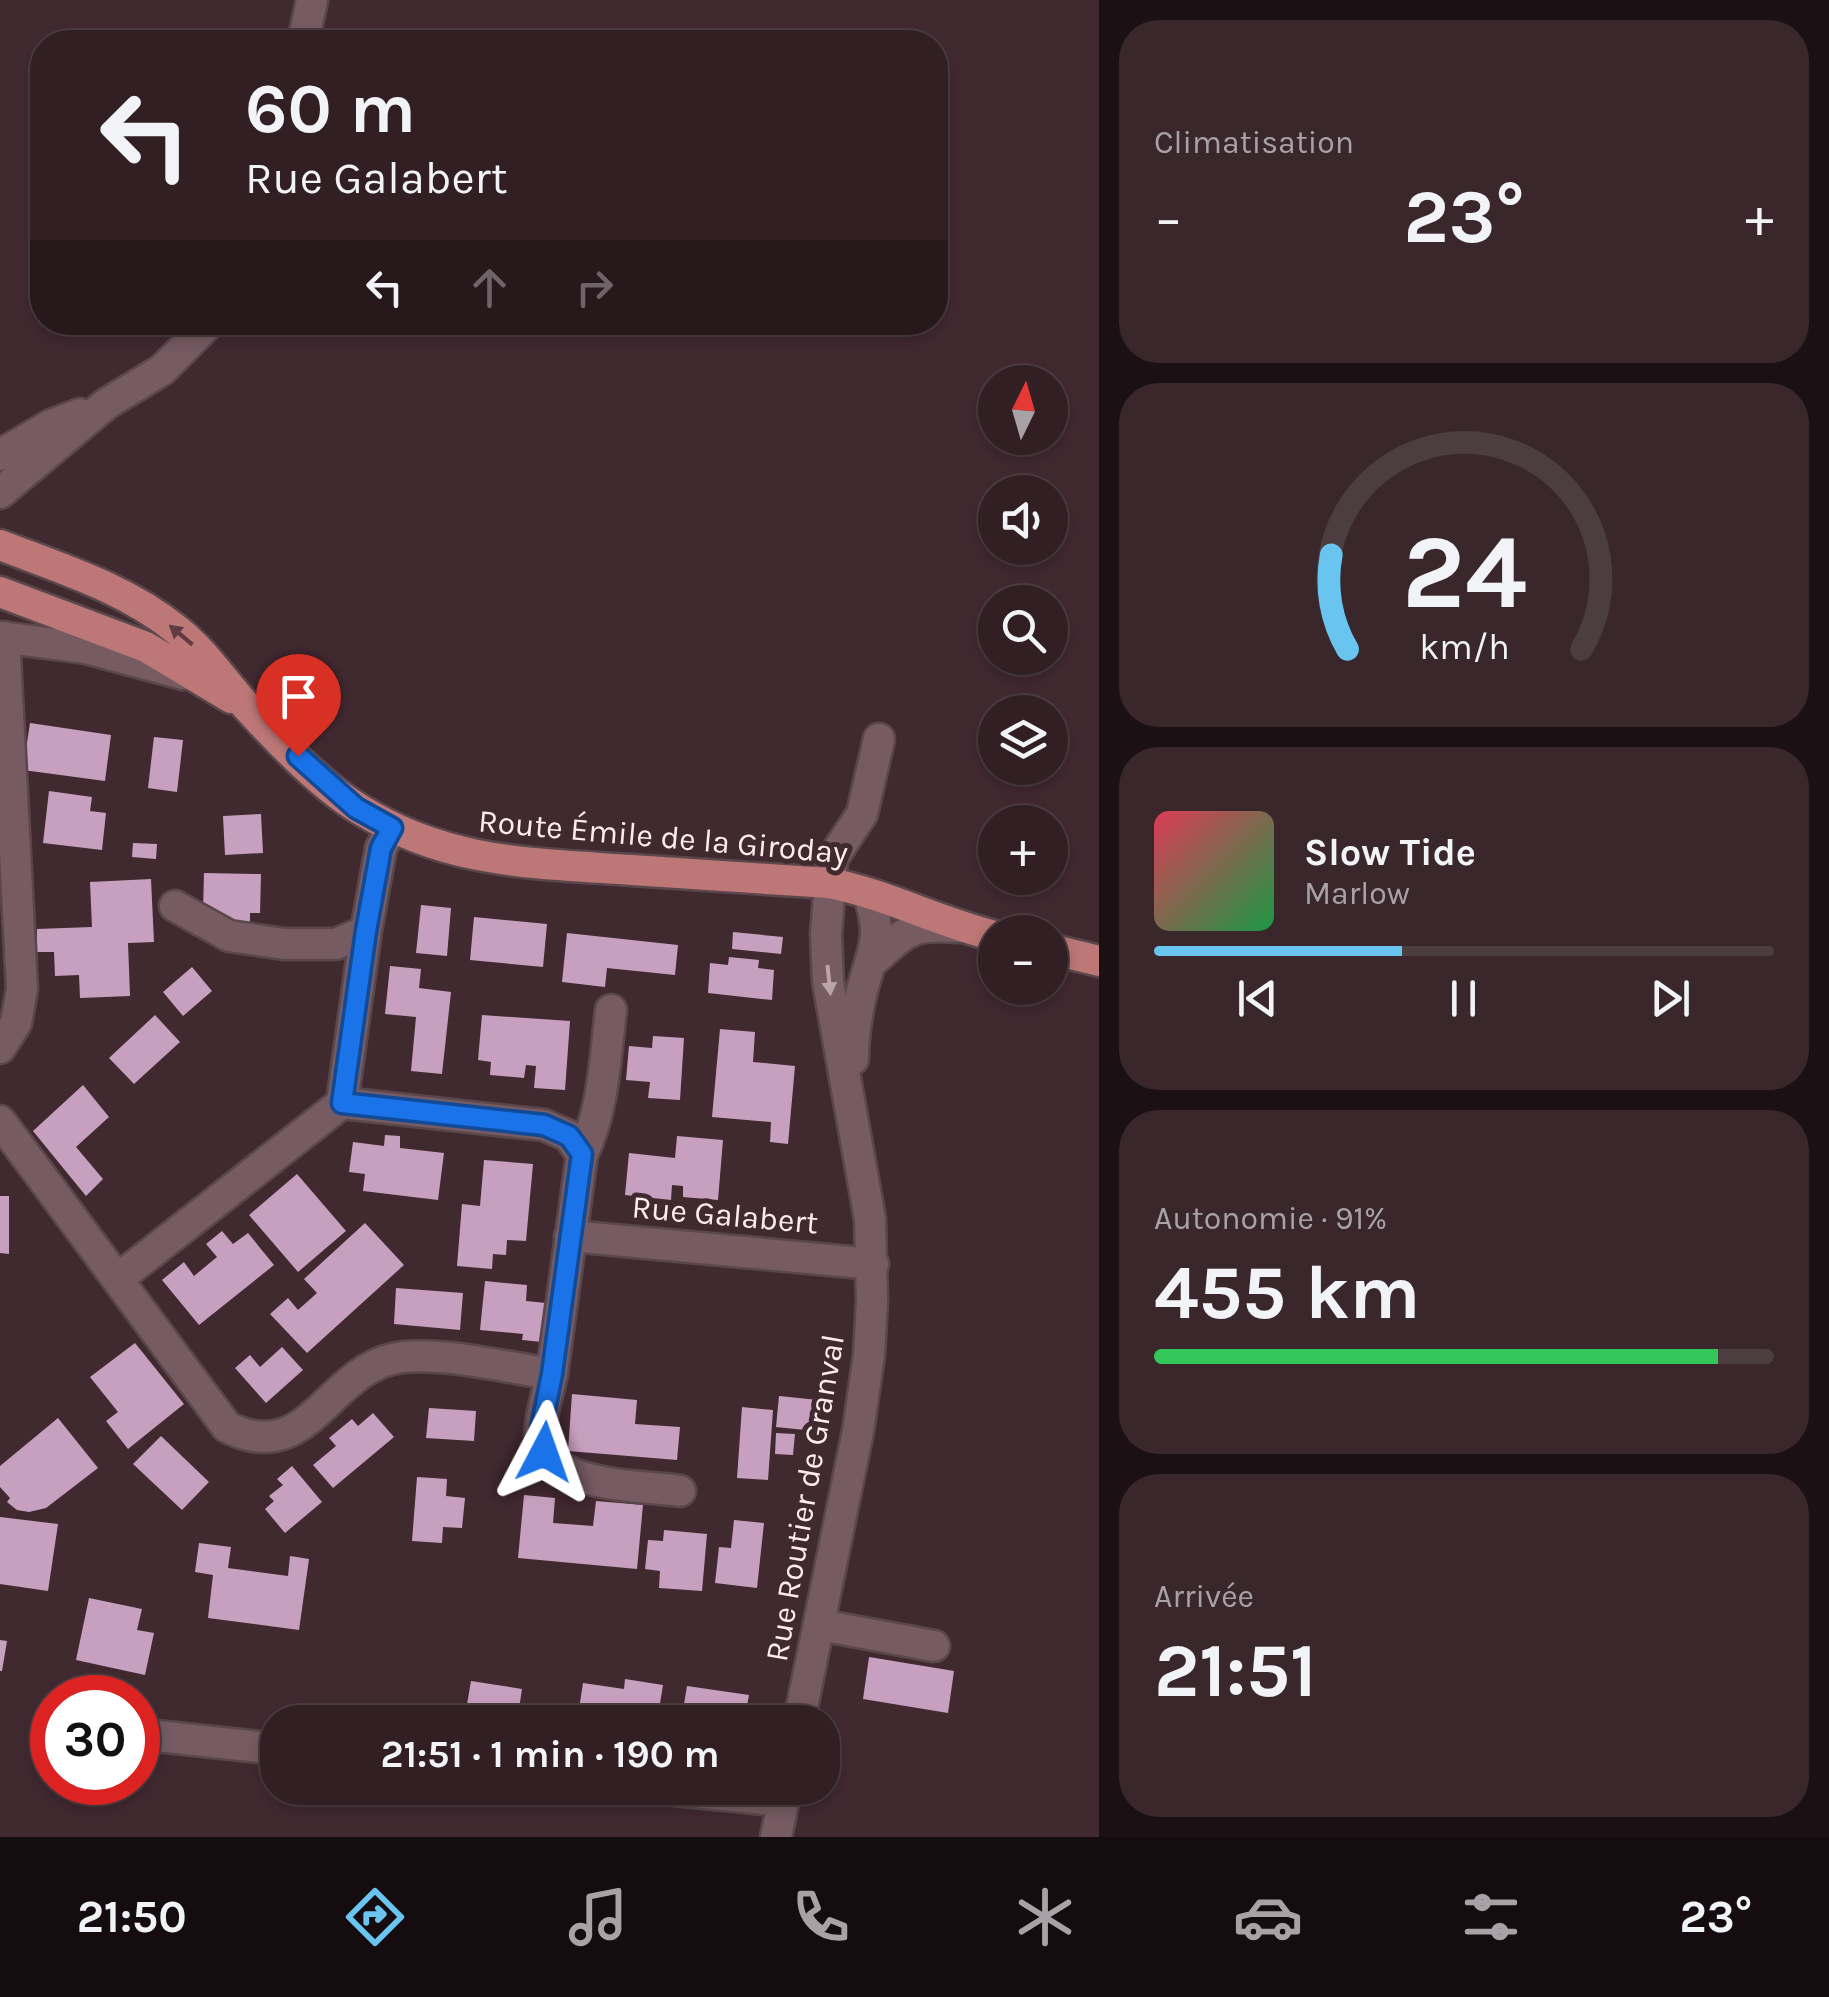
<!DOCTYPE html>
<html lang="fr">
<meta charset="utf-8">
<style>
body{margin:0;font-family:Karla,sans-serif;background:#39272c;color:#f1f3f6;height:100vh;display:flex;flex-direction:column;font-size:38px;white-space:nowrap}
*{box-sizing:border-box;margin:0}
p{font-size:32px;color:#a8a2a6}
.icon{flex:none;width:55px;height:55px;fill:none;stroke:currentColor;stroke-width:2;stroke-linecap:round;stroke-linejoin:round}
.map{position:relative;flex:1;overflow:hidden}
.side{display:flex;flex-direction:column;gap:20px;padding:20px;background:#1b1114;width:730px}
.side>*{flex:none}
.hud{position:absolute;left:30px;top:30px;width:918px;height:305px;border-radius:40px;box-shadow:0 5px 15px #0003,0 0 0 2px #4c3d41;background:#311f24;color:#f1f3f6;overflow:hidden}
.needle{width:65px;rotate:5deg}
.controls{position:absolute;left:978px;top:365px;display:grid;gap:20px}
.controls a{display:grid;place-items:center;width:90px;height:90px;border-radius:50%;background:#311f24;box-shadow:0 5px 15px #0003,0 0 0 2px #4c3d41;font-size:50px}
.speed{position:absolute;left:30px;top:1675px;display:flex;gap:20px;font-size:50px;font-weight:700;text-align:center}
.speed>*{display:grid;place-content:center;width:130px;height:130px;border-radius:50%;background:#311f24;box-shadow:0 5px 15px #0003,0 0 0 2px #4c3d41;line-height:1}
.speed .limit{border:15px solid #d22;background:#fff;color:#111}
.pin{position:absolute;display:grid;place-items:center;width:85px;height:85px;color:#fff;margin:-102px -42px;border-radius:50% 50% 50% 0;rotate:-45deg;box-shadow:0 0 10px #0007}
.pin .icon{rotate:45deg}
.me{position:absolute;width:110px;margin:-55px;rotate:4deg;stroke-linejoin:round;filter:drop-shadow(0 0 8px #0008)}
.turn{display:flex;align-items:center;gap:35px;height:210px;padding:0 50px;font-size:45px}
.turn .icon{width:130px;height:130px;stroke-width:2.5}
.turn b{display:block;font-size:70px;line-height:85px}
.lanes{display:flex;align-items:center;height:95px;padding:0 50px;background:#0003;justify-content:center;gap:50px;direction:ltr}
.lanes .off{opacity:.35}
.big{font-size:75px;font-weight:700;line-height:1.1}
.side .card{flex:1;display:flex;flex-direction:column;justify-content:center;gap:15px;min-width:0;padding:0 35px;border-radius:40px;background:#39272c}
.side .dial{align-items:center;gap:0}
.dial svg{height:260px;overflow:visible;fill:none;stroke:#4c3d41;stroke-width:7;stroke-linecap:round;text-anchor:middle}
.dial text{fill:#f1f3f6;stroke:none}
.song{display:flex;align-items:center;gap:30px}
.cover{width:120px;height:120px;border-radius:15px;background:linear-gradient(135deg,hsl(350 70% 55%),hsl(140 70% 35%))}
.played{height:10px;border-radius:5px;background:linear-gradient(90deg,#69c4f0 40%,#4c3d41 40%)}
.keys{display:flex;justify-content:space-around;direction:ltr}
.heat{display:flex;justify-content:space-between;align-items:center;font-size:55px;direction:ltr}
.charge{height:15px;border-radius:8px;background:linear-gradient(90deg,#34c759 91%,#4c3d41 0)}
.trip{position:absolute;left:260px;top:1705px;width:580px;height:100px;border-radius:40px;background:#311f24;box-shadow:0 5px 15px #0003,0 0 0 2px #4c3d41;font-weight:700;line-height:100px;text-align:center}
.tab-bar{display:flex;height:160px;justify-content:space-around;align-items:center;background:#140c0e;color:#a8a2a6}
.tab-bar .icon{width:70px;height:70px}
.tab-bar .active{color:#69c4f0}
.tab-bar b{font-size:45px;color:#f1f3f6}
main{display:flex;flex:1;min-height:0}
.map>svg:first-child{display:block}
.building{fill:#c8a0bf}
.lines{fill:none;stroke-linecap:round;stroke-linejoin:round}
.minor-casing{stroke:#5a474c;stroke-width:35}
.major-casing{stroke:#5a474c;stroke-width:35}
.minor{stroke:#765b63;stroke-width:30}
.major{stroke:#bc7776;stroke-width:30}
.oneway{fill:#603c42}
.oneway2{fill:#baa4aa}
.route-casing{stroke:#114b97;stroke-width:25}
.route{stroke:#1a73e8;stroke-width:18}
.labels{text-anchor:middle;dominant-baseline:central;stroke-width:10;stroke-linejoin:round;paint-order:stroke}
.street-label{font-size:32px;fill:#fdedf1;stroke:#412930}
</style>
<main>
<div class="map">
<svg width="1099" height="1837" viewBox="0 0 1099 1837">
<rect width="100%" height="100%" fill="#412930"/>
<path class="building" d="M30 723 111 735 105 781 23 770Z
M154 737 183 740 177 792 148 788Z
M49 791 92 797 90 811 106 813 102 850 43 843Z
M261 814 263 853 225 855 223 816Z
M133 843 157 844 156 859 132 857Z
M204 873 261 874 260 913H250V928L203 912Z
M151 879 154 942 128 943 130 996 80 998 79 975 55 976 54 952H37V929L92 927 90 882Z
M421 905 451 908 447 956 416 953Z
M474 917 547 924 543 967 470 960Z
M733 932 783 937 781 954 732 949Z
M567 933 678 945 675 975 607 968 605 987 562 982Z
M729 957 759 960 758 968 774 970 772 1000 708 993 710 963 728 965Z
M390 966 421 969 419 988 451 992 442 1074 411 1071 416 1017 385 1014Z
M192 967 212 991 183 1016 163 992Z
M155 1015 180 1042 134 1084 109 1058Z
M482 1015 570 1021 565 1090 534 1088 536 1066 526 1065 524 1078 490 1075 491 1062 478 1060Z
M720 1029 755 1032 753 1062 795 1066 788 1144 770 1142 771 1122 712 1117Z
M653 1036 684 1038 680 1100 648 1098 650 1082 626 1080 629 1046 652 1048Z
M83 1085 109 1117 76 1147 103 1179 86 1196 33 1131Z
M385 1135 400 1136V1148L444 1153 438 1200 363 1191 365 1174 349 1172 353 1142 384 1146Z
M677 1136 723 1140 718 1200 683 1197V1186L672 1185 671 1200 625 1195 629 1153 675 1158Z
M484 1160 533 1164 526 1241 507 1240 506 1255 493 1254 492 1269 457 1266 462 1204 480 1206Z
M297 1174 346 1231 298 1272 249 1215Z
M0 1196H9V1254L0 1253Z
M365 1223 404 1265 307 1353 270 1314 288 1298 298 1310 317 1293 304 1279Z
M222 1231 233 1244 248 1233 274 1265 199 1325 162 1280 184 1262 194 1276 217 1257 206 1244Z
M485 1281 527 1285 526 1301 546 1303 542 1342 522 1340 523 1334 480 1330Z
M396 1288 463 1293 460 1330 394 1324Z
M135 1343 184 1404 128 1449 106 1421 118 1412 90 1377Z
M282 1347 303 1370 266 1403 235 1368 250 1355 260 1367Z
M572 1394 637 1400 635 1424 680 1427 677 1460 568 1451Z
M779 1396 818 1400 815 1431 776 1427Z
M742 1407 773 1410 768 1480 737 1478Z
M429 1408 476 1411 474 1441 426 1438Z
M373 1413 394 1437 333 1488 313 1465 336 1446 329 1438 352 1419 358 1426Z
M58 1418 98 1468 46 1508 29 1512 17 1510 7 1502 10 1498 0 1487V1466Z
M776 1433 795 1434 793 1455 775 1454Z
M161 1436 209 1482 182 1510 133 1464Z
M292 1466 322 1502 285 1533 265 1509 274 1501 269 1496 283 1485 277 1479Z
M417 1477 447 1479 446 1496 465 1498 462 1528 443 1527 442 1543 412 1541Z
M524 1495 555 1498 553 1523 593 1526 596 1501 643 1505 637 1569 518 1558Z
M0 1517 58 1524 48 1591 0 1584Z
M734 1520 764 1523 757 1588 715 1583 719 1547 731 1548Z
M664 1530 707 1534 702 1591 659 1588 660 1571 645 1569 648 1540 663 1541Z
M199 1543 231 1547 228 1568 288 1576 290 1556 309 1559 299 1630 208 1618 213 1575 195 1572Z
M89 1598 142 1609 137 1630 154 1633 145 1675 76 1660Z
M0 1640 7 1641 2 1671H0Z
M869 1657 954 1671 948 1713 863 1699Z
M625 1679 663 1685 657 1722H577L583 1683 624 1689Z
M471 1681 522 1689 517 1722H464Z
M687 1686 749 1695 744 1722H681Z"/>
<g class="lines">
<g class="minor-casing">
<path id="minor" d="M303 42 312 0
M0 455 51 425 80 414
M0 493 106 404 162 370 210 322
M0 637 86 648 183 674
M175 906 229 936 284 944H336L366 931
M874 960C909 929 911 924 959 927
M0 1048 16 1023 22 989 4 637
M853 1059C853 1038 856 1017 861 995 871 952 885 940 868 893
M0 1121 227 1427C307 1467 326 1375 392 1359 434 1349 508 1368 552 1374L582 1155 569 1136 544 1125 342 1103
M582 1155C604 1109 605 1059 611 1010
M570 1236 873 1264
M119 1278 342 1103 366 931 381 848 392 828
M552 1374C548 1393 540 1416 540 1435 542 1488 640 1485 680 1491
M820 1625 934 1646
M799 1722 858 1431 869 1355 872 1301 870 1219 828 982 826 934 832 859 862 814 879 739
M138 1734 278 1749
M655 1788 783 1801
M776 1837 786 1788"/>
</g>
<g class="major-casing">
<path id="major" d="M0 545C62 569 125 588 177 630 206 653 224 682 248 708 279 742 322 787 361 810 449 864 532 863 632 870 697 874 763 879 829 883 886 894 938 922 995 936
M0 592 146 647 231 698
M1050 949 1099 961"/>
</g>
<use href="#minor" class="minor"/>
<use href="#major" class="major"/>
</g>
<defs><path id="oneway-solid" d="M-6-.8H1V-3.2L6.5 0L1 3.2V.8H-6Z" transform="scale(2.5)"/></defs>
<use class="oneway" href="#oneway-solid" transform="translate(181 635) rotate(-140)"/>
<use class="oneway2" href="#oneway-solid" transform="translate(829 980) rotate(84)"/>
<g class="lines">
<g class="route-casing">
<path id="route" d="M298 756 356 808 392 828 381 848 366 931 342 1103 544 1125 569 1136 582 1154 552 1374 540 1434 544 1452"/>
</g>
<use href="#route" class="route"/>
</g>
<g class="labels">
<g class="street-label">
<text transform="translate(663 837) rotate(5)">Route Émile de la Giroday</text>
<text transform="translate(725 1215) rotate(5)">Rue Galabert</text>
<text transform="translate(805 1498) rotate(-80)">Rue Routier de Granval</text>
</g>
</g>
</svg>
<div class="controls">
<a><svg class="needle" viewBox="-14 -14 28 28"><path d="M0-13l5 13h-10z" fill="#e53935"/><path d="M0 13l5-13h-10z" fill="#a8a2a6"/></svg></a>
<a><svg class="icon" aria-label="sound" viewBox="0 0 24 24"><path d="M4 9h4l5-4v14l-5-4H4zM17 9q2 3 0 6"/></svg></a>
<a><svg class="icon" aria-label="search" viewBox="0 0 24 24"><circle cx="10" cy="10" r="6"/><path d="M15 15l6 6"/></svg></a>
<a><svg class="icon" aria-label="layers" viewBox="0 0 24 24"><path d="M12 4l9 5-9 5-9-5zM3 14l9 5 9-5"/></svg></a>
<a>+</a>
<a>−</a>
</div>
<div class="speed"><div class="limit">30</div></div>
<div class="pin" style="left:298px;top:756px;background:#d93025"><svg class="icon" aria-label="arrive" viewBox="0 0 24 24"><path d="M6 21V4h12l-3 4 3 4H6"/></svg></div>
<svg class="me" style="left:544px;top:1452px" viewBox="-20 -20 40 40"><path d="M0-17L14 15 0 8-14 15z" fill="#1a73e8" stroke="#fff" stroke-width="4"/></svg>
<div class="trip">21:51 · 1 min · 190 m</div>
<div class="hud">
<div class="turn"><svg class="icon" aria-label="left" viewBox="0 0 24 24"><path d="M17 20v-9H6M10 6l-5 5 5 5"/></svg><div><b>60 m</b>Rue Galabert</div></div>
<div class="lanes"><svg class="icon" aria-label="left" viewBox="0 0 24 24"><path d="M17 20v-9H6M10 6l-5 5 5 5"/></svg><svg class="icon off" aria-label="ahead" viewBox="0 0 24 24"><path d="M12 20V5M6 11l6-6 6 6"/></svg><svg class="icon off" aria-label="right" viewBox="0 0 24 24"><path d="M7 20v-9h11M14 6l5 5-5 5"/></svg></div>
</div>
</div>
<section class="side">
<div class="card"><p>Climatisation</p>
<div class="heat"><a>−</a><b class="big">23°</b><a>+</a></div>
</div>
<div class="card dial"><svg viewBox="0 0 100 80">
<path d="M14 69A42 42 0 1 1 86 69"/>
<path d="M14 69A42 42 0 0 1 9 40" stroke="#69c4f0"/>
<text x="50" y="56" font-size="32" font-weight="700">24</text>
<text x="50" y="72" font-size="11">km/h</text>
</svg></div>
<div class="card">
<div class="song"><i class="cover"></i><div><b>Slow Tide</b><p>Marlow</p></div></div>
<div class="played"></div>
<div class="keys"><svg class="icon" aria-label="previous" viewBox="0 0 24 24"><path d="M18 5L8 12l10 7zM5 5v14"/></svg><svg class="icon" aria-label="pause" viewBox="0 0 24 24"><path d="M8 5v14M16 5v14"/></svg><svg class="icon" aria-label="next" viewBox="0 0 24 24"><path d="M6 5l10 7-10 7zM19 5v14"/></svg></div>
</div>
<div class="card"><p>Autonomie · 91%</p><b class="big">455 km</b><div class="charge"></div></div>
<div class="card"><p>Arrivée</p><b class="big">21:51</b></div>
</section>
</main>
<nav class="tab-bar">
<b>21:50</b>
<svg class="icon active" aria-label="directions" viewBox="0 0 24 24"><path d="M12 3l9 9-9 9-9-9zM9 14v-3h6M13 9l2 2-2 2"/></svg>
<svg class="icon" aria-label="music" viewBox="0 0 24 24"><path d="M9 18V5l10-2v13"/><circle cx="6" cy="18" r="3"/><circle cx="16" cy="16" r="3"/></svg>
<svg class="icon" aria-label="phone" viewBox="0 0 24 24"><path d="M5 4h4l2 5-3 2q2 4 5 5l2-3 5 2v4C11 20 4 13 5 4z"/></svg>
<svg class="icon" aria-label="climate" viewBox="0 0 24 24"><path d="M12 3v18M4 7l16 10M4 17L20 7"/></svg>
<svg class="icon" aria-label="car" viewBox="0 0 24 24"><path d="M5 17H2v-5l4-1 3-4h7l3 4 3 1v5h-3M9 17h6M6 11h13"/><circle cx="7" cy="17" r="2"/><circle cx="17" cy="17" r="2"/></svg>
<svg class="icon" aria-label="filters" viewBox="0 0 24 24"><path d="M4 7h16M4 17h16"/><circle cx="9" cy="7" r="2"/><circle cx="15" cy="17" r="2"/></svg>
<b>23°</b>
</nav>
